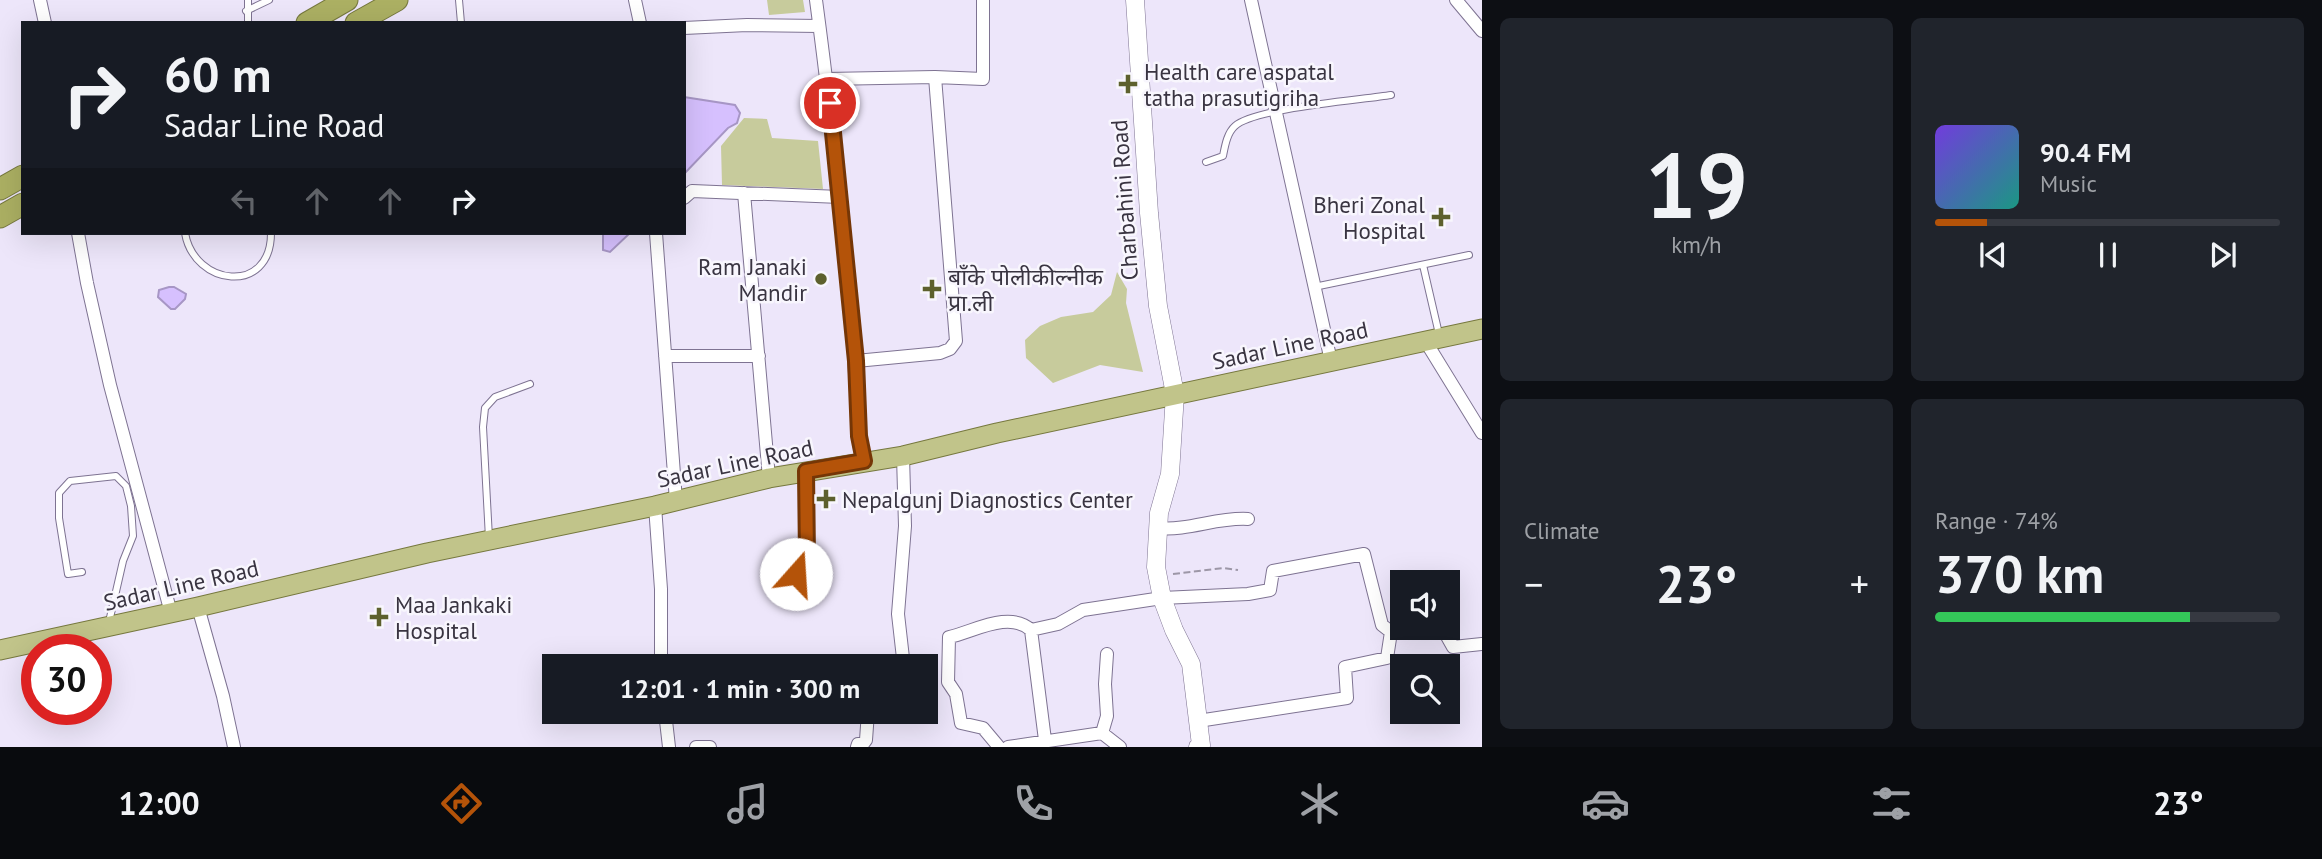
<!DOCTYPE html>
<meta charset="utf-8">
<style>
body{margin:0;font-family:"PT Sans","Noto Sans Devanagari",sans-serif;background:#20242c;color:#f1f3f6;height:100vh;display:flex;flex-direction:column;font-size:26px;white-space:nowrap}
*{box-sizing:border-box;margin:0}
p{font-size:23px;color:#9ea1a6}
.icon{flex:none;width:38px;height:38px;fill:none;stroke:currentColor;stroke-width:2;stroke-linecap:round;stroke-linejoin:round}
.map{position:relative;flex:1;overflow:hidden}
.panel{display:flex;flex-direction:column;gap:18px;padding:18px;background:#0d0f14;width:840px}
.panel>*{flex:none}
.top-card{position:absolute;left:21px;top:21px;width:665px;height:214px;border-radius:0px;box-shadow:0 7px 28px #0002;background:#171b24;color:#f1f3f6;overflow:hidden}
.fabs{position:absolute;left:1390px;top:570px;display:grid;gap:14px}
.fabs a{display:grid;place-items:center;width:70px;height:70px;border-radius:0px;background:#171b24;box-shadow:0 7px 28px #0002;font-size:35px}
.speed{position:absolute;left:21px;top:634px;display:flex;gap:14px;font-size:35px;font-weight:700;text-align:center}
.speed>*{display:grid;place-content:center;width:91px;height:91px;border-radius:50%;background:#171b24;box-shadow:0 7px 28px #0002;line-height:1}
.speed .limit{border:10px solid #d22;background:#fff;color:#111}
.pin{position:absolute;display:grid;place-items:center;width:60px;height:60px;color:#fff;margin:-30px;border:4px solid #fff;border-radius:50%;box-shadow:0 2px 7px #0007}
.me{position:absolute;width:77px;margin:-38px;rotate:19deg;stroke-linejoin:round;filter:drop-shadow(0 0 5px #0008)}
.turn{display:flex;align-items:center;gap:24px;height:147px;padding:0 28px;font-size:32px}
.turn .icon{width:91px;height:91px;stroke-width:2.5}
.turn b{display:block;font-size:49px;line-height:60px}
.lanes{display:flex;align-items:center;height:66px;padding:0 28px;background:#0003;justify-content:center;gap:35px;direction:ltr}
.lanes .off{opacity:.35}
.big{font-size:52px;font-weight:700;line-height:1.1}
.panel .tile{flex:1;display:flex;flex-direction:column;justify-content:center;gap:10px;min-width:0;padding:0 24px;border-radius:10px;background:#20242c}
.panel .dial{align-items:center;gap:0}
.dial b{font-size:91px;line-height:1}
.song{display:flex;align-items:center;gap:21px}
.cover{width:84px;height:84px;border-radius:10px;background:linear-gradient(135deg,hsl(260 70% 55%),hsl(170 70% 35%))}
.played{height:7px;border-radius:4px;background:linear-gradient(90deg,#b45309 15%,#363941 15%)}
.keys{display:flex;justify-content:space-around;direction:ltr}
.heat{display:flex;justify-content:space-between;align-items:center;font-size:38px;direction:ltr}
.charge{height:10px;border-radius:5px;background:linear-gradient(90deg,#34c759 74%,#363941 0)}
.panel .tiles{flex:1;display:grid;gap:18px;grid-template-columns:repeat(2,1fr)}
.trip{position:absolute;left:542px;top:654px;width:396px;height:70px;border-radius:0px;background:#171b24;box-shadow:0 7px 28px #0002;font-weight:700;line-height:70px;text-align:center}
.menu{display:flex;height:112px;justify-content:space-around;align-items:center;background:#090b0e;color:#9ea1a6}
.menu .icon{width:49px;height:49px}
.menu .active{color:#b45309}
.menu b{font-size:32px;color:#f1f3f6}
main{display:flex;flex:1;min-height:0}
.map>svg:first-child{display:block}
.green{fill:#c7cb9c}
.water{fill:#d6c0fe;stroke:#a796c5;stroke-width:2}
.lines{fill:none;stroke-linecap:round;stroke-linejoin:round}
.service-casing{stroke:#7e7392;stroke-width:8}
.minor-casing{stroke:#7e7392;stroke-width:14}
.secondary-casing{stroke:#7e7392;stroke-width:19}
.primary-casing{stroke:#76783e;stroke-width:21}
.trunk-casing{stroke:#76783e;stroke-width:23}
.path{stroke:#9d97a7;stroke-width:2;stroke-dasharray:7 3.5;stroke-linecap:butt}
.service{stroke:#fff;stroke-width:6}
.minor{stroke:#fff;stroke-width:12}
.secondary{stroke:#fff;stroke-width:18}
.primary{stroke:#c1c48a;stroke-width:19}
.trunk{stroke:#acb063;stroke-width:21}
.route-casing{stroke:#753606;stroke-width:18}
.route{stroke:#b45309;stroke-width:12}
.poi-dot{fill:#5d602d;stroke:#f8f6fd;stroke-width:2.5}
.labels{text-anchor:middle;dominant-baseline:central;stroke-width:5;stroke-linejoin:round;paint-order:stroke}
.poi-label{font-size:23px;fill:#393441;stroke:#f8f6fd;text-anchor:start}
.street-label{font-size:23px;fill:#393441;stroke:#f8f6fd}
</style>
<main>
<div class="map">
<svg width="1482" height="747" viewBox="0 0 1482 747">
<rect width="100%" height="100%" fill="#ede6fa"/>
<path class="green" d="M767 0H803L805 12 769 15Z
M744 118 767 119 772 138 818 141 823 189 722 185 721 146Z
M1117 272 1127 289 1126 303 1143 372 1100 365 1053 383 1026 358 1025 340 1040 326 1061 317 1093 312 1111 295Z"/>
<path class="water" d="M684 97 735 105 740 113 737 123 728 128 684 174Z
M603 233H630L610 252 603 250Z
M169 287H174L186 294 185 299 175 309H171L158 297 159 290Z"/>
<g class="lines">
<g class="service-casing">
<path id="service" d="M459 0 461 23
M246 11 269 0
M248 23V0
M1206 162 1223 156C1225 146 1227 133 1235 126 1255 108 1361 100 1391 95
M185 233C194 286 271 296 271 233
M1423 265 1439 334
M1314 287 1469 255
M489 538 483 427 485 408 495 397 530 384
M82 572 68 574 59 518V493L70 481 116 476 126 486 131 506 133 536 123 561 109 622"/>
</g>
<g class="minor-casing">
<path id="minor" d="M40 0 45 23
M635 0 640 23
M816 0C830 104 841 208 851 313 856 362 854 413 865 461
M1251 0 1331 361
M1456 0 1482 31
M684 28 747 25 819 26
M935 77 983 79V0
M827 79 935 77 956 341 950 349 940 353 856 361
M744 193 769 478
M684 198 692 191 840 197
M78 233 87 283 110 385 171 613
M656 233 676 501
M1426 342 1482 433
M665 356H759
M903 456 905 526 898 614 904 667
M655 506 661 589V667
M1158 528C1189 531 1217 517 1248 519
M793 593 796 574 807 558 806 472
M198 607 223 696 234 747
M1031 630 1058 624 1083 610 1162 598 1248 594 1270 590 1273 571 1364 554 1382 625 1391 632 1444 631 1453 647 1482 644
M665 712 669 747
M1198 721 1347 698 1345 667 1387 658 1391 632
M1102 733 1107 716 1105 684 1107 654
M696 747H710
M857 747 858 744H863L866 740 868 712
M999 747 983 728 961 723 956 694 948 682 949 637C973 632 1009 610 1031 630L1045 740
M1008 747 1102 733 1120 747"/>
</g>
<g class="secondary-casing">
<path id="secondary" d="M1135 0 1149 213 1158 306 1175 394 1170 474 1159 513 1156 567 1162 598 1174 630 1191 664 1201 745 1198 747"/>
</g>
<g class="primary-casing">
<path id="primary" d="M0 650 198 607 427 553 655 506 769 478 903 456 997 433 1482 329"/>
</g>
<g class="trunk-casing">
<path id="trunk" d="M307 23 347 0
M356 23 397 0
M0 189 23 176
M0 217 23 204"/>
</g>
<path class="path" d="M1173 574 1223 568 1238 570"/>
<use href="#service" class="service"/>
<use href="#minor" class="minor"/>
<use href="#secondary" class="secondary"/>
<use href="#primary" class="primary"/>
<use href="#trunk" class="trunk"/>
</g>
<g class="lines">
<g class="route-casing">
<path id="route" d="M796 574 807 558 806 471 864 461 859 436 856 361 830 103"/>
</g>
<use href="#route" class="route"/>
</g>
<g class="poi-dot">
<path d="M1124.5 73.5h7v7h7v7h-7v7h-7v-7h-7v-7h7z"/>
<path d="M1437.5 206.5h7v7h7v7h-7v7h-7v-7h-7v-7h7z"/>
<circle cx="821" cy="279" r="7"/>
<path d="M928.5 278.5h7v7h7v7h-7v7h-7v-7h-7v-7h7z"/>
<path d="M822.5 488.5h7v7h7v7h-7v7h-7v-7h-7v-7h7z"/>
<path d="M375.5 606.5h7v7h7v7h-7v7h-7v-7h-7v-7h7z"/>
</g>
<g class="labels">
<g class="poi-label">
<text x="1144" y="71">Health care aspatal<tspan x="1144" dy="26">tatha prasutigriha</tspan></text>
<text x="1425" y="204" text-anchor="end">Bheri Zonal<tspan x="1425" dy="26">Hospital</tspan></text>
<text x="807" y="266" text-anchor="end">Ram Janaki<tspan x="807" dy="26">Mandir</tspan></text>
<text x="948" y="276">बाँके पोलीकील्नीक<tspan x="948" dy="26">प्रा.ली</tspan></text>
<text x="842" y="499">Nepalgunj Diagnostics Center</text>
<text x="395" y="604">Maa Jankaki<tspan x="395" dy="26">Hospital</tspan></text>
</g>
<g class="street-label">
<text transform="translate(1124 200) rotate(-94)">Charbahini Road</text>
<text transform="translate(1290 345) rotate(-12)">Sadar Line Road</text>
<text transform="translate(735 463) rotate(-12)">Sadar Line Road</text>
<text transform="translate(181 585) rotate(-13)">Sadar Line Road</text>
</g>
</g>
</svg>
<div class="fabs">
<a><svg class="icon" aria-label="sound" viewBox="0 0 24 24"><path d="M4 9h4l5-4v14l-5-4H4zM17 9q2 3 0 6"/></svg></a>
<a><svg class="icon" aria-label="search" viewBox="0 0 24 24"><circle cx="10" cy="10" r="6"/><path d="M15 15l6 6"/></svg></a>
</div>
<div class="speed"><div class="limit">30</div></div>
<div class="pin" style="left:830px;top:103px;background:#d93025"><svg class="icon" aria-label="arrive" viewBox="0 0 24 24"><path d="M6 21V4h12l-3 4 3 4H6"/></svg></div>
<svg class="me" style="left:796px;top:574px" viewBox="-20 -20 40 40"><circle r="19" fill="#fff"/><path d="M0-13L10 11 0 6-10 11z" fill="#b45309"/></svg>
<div class="trip">12:01 · 1 min · 300 m</div>
<div class="top-card">
<div class="turn"><svg class="icon" aria-label="right" viewBox="0 0 24 24"><path d="M7 20v-9h11M14 6l5 5-5 5"/></svg><div><b>60 m</b>Sadar Line Road</div></div>
<div class="lanes"><svg class="icon off" aria-label="left" viewBox="0 0 24 24"><path d="M17 20v-9H6M10 6l-5 5 5 5"/></svg><svg class="icon off" aria-label="ahead" viewBox="0 0 24 24"><path d="M12 20V5M6 11l6-6 6 6"/></svg><svg class="icon off" aria-label="ahead" viewBox="0 0 24 24"><path d="M12 20V5M6 11l6-6 6 6"/></svg><svg class="icon" aria-label="right" viewBox="0 0 24 24"><path d="M7 20v-9h11M14 6l5 5-5 5"/></svg></div>
</div>
</div>
<section class="panel">
<div class="tiles">
<div class="tile dial"><b>19</b><p>km/h</p></div>
<div class="tile">
<div class="song"><i class="cover"></i><div><b>90.4 FM</b><p>Music</p></div></div>
<div class="played"></div>
<div class="keys"><svg class="icon" aria-label="previous" viewBox="0 0 24 24"><path d="M18 5L8 12l10 7zM5 5v14"/></svg><svg class="icon" aria-label="pause" viewBox="0 0 24 24"><path d="M8 5v14M16 5v14"/></svg><svg class="icon" aria-label="next" viewBox="0 0 24 24"><path d="M6 5l10 7-10 7zM19 5v14"/></svg></div>
</div>
<div class="tile"><p>Climate</p>
<div class="heat"><a>−</a><b class="big">23°</b><a>+</a></div>
</div>
<div class="tile"><p>Range · 74%</p><b class="big">370 km</b><div class="charge"></div></div>
</div>
</section>
</main>
<nav class="menu">
<b>12:00</b>
<svg class="icon active" aria-label="directions" viewBox="0 0 24 24"><path d="M12 3l9 9-9 9-9-9zM9 14v-3h6M13 9l2 2-2 2"/></svg>
<svg class="icon" aria-label="music" viewBox="0 0 24 24"><path d="M9 18V5l10-2v13"/><circle cx="6" cy="18" r="3"/><circle cx="16" cy="16" r="3"/></svg>
<svg class="icon" aria-label="phone" viewBox="0 0 24 24"><path d="M5 4h4l2 5-3 2q2 4 5 5l2-3 5 2v4C11 20 4 13 5 4z"/></svg>
<svg class="icon" aria-label="climate" viewBox="0 0 24 24"><path d="M12 3v18M4 7l16 10M4 17L20 7"/></svg>
<svg class="icon" aria-label="car" viewBox="0 0 24 24"><path d="M5 17H2v-5l4-1 3-4h7l3 4 3 1v5h-3M9 17h6M6 11h13"/><circle cx="7" cy="17" r="2"/><circle cx="17" cy="17" r="2"/></svg>
<svg class="icon" aria-label="filters" viewBox="0 0 24 24"><path d="M4 7h16M4 17h16"/><circle cx="9" cy="7" r="2"/><circle cx="15" cy="17" r="2"/></svg>
<b>23°</b>
</nav>
